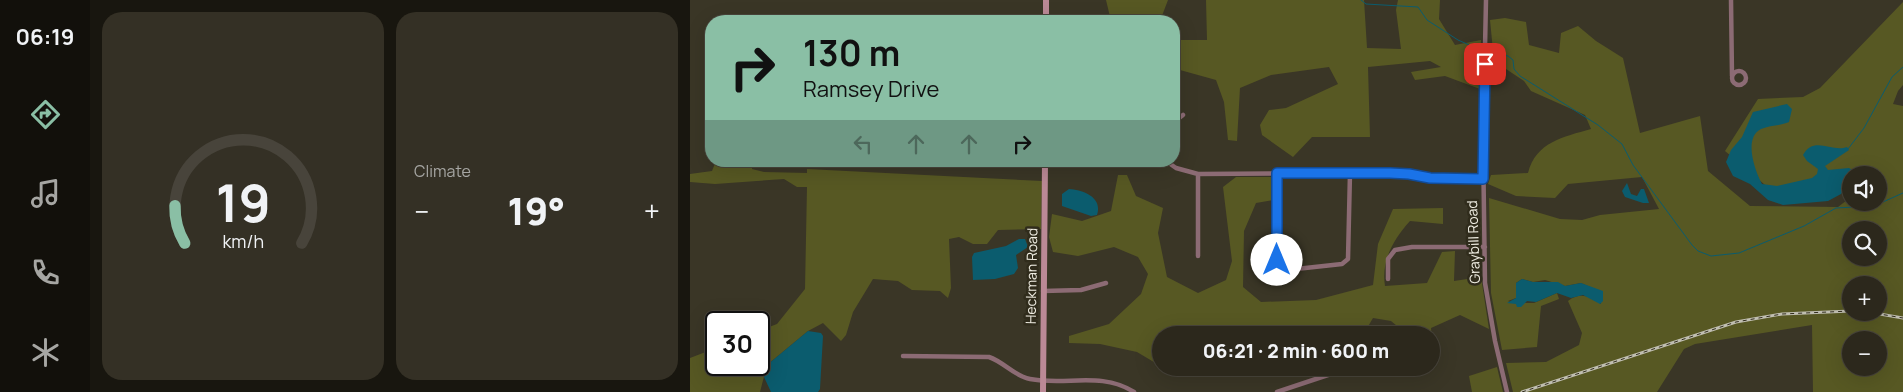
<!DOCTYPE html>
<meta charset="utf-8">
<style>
body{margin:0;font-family:Manrope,sans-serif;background:#343025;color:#f1f3f6;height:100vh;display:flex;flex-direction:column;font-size:19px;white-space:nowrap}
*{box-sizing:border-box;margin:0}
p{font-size:16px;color:#a6a6a3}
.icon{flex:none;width:28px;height:28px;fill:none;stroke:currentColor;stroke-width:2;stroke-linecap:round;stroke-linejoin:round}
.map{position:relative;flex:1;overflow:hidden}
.drawer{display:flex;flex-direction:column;gap:12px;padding:12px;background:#18160f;width:600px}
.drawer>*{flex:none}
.hud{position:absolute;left:15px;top:15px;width:475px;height:152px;border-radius:20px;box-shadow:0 5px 20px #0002,0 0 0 1px #48443b;background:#8abfa5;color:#111;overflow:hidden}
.tools{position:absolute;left:1152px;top:166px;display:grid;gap:10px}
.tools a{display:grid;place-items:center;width:45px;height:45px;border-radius:50%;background:#2c281c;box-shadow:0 5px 20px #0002,0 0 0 1px #48443b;font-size:25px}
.speed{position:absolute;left:15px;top:311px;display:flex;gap:10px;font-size:25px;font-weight:700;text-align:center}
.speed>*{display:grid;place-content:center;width:65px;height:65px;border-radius:50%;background:#2c281c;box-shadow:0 5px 20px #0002,0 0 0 1px #48443b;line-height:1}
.speed .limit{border:2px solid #111;border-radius:8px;background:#fff;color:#111}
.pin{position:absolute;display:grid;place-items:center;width:42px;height:42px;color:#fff;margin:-21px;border-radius:10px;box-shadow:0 2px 8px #0006}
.me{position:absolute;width:55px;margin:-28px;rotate:0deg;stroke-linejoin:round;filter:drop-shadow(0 0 4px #0008)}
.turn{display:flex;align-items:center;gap:18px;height:105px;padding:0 15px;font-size:22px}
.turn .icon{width:65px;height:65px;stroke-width:2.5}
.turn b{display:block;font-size:35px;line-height:42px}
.lanes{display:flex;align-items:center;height:48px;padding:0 15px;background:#0003;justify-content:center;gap:25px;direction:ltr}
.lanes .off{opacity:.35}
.big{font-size:38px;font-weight:800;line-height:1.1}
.drawer .widget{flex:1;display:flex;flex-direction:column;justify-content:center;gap:8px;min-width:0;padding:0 18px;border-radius:20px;background:#343025}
.drawer .dial{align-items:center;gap:0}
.dial svg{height:130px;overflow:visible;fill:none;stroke:#48443b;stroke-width:7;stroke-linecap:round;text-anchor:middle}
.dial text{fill:#f1f3f6;stroke:none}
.heat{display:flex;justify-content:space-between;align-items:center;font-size:28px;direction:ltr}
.drawer .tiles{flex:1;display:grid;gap:12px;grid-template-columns:repeat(2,1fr)}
.trip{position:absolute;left:462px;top:326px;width:288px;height:50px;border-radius:25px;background:#2c281c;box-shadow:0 5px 20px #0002,0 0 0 1px #48443b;font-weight:800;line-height:50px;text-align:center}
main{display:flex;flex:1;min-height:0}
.dock{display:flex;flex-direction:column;width:90px;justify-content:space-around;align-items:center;background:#12100b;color:#a6a6a3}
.dock .icon{width:35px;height:35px}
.dock .selected{color:#8abfa5}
.dock b{font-size:22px;color:#f1f3f6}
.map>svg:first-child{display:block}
.green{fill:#575823;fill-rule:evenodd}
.water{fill:#0b5c6e}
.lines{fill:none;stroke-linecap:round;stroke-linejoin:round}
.stream{stroke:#0b5c6e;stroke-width:1}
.street{stroke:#8c6b74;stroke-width:4.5}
.secondary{stroke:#bb8996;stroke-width:6}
.rail-casing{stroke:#c0beb1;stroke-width:3}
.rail{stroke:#302c1c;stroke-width:1;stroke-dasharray:4;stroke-linecap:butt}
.route-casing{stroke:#114b97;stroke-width:12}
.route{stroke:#1a73e8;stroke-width:9}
.labels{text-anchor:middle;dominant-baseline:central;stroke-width:5;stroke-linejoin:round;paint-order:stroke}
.street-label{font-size:14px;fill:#f0eee3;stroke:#302c1c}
</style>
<main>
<nav class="dock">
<b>06:19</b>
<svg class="icon selected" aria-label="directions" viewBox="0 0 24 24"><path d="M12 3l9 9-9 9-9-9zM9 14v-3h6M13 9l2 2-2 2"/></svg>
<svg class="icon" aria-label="music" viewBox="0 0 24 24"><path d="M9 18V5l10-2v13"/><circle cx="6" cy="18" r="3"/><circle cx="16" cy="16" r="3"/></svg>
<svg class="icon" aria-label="phone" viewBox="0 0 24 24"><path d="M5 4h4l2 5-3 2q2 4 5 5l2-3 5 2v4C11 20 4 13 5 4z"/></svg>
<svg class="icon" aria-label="climate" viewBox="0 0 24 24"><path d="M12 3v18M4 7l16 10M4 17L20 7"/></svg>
</nav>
<section class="drawer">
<div class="tiles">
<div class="widget dial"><svg viewBox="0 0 100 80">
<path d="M14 69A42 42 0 1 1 86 69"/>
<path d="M14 69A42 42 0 0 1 8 46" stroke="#8abfa5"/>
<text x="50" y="56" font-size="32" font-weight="700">19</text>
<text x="50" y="72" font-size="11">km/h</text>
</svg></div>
<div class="widget"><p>Climate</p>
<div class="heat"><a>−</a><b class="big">19°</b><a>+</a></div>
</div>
</div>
</section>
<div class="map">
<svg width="1213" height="392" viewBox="0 0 1213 392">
<rect width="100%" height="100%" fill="#3a3626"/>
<path class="green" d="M416 0H478L470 21H421Z
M516 0H674L677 48 711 49 706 10 708 0H750L749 19 765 45 791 40 790 89 755 76 725 80 721 72 751 67 740 61 678 67 680 137H622L603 157 572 135 570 125 579 110 596 108 648 84 639 67 581 75 550 88 547 141 538 140 534 102 526 80 490 70 484 74V40H517Z
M1213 2V85L1208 91 1203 104 1213 106V392H1123L1122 325 1005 344 994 349 967 392H823L816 363 856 362 889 345 892 333 878 301C890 292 899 296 911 304L909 291 891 283 875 286 855 280 843 282 832 279 826 283V298L818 301 822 303H844L867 293 869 299 851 306 847 347 812 350 801 293 799 198 870 219 892 220 910 215 969 209 952 177 878 184 865 198 826 196 798 184 801 175 838 173C846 142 873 137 901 129L895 115 841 91 834 81 804 61 800 20 815 18 836 22 839 45 869 53 871 33 888 26 906 41 933 58 950 133 1010 116 1018 171 1060 206 1148 207 1161 197V202H1189V175H1161V184L1088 196 1035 151 1068 99 1113 97 1130 88ZM1161 230H1189V258H1161ZM1161 285H1189V312H1161ZM1161 340H1189V368H1161Z
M26 161H62V169L74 172 117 173V169L352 181 351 229 308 230 297 244H283L269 237 259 239 261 288 258 298 250 291 222 290 208 281 183 279 163 312 156 335 151 341 133 323 118 331 77 365 70 392H0V358L26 348V365H69V331L87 324 115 289 117 187H107L94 179 25 184 0 182V174L22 171Z
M428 175H437L446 196 473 208 468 233 477 277 508 293 536 280 542 261 533 187 546 177H583V200L566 203 554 231 553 287 571 302 626 300 683 285 688 244 703 209 753 208V224L720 221C703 240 691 261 695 286L737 283 752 252 765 251 764 281 791 277 799 329 770 315 741 328 744 362 741 361V335H718L701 321 683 318 673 335H471V368H557L553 372 489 377 447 352 410 344 379 343V336L419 324 451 294 458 274 448 257 424 247 388 256 363 252 359 237 362 214 392 221 421 211Z
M807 367 813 392H782L779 376Z"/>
<path class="water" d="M1097 104 1102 109 1099 122C1090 126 1080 125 1071 129 1053 138 1065 171 1072 184L1087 186 1122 178 1127 174 1128 169 1117 161 1113 155C1124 135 1142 153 1157 147L1159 150 1135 166 1138 170 1159 168 1164 171 1165 175H1161V182L1151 194 1138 201 1093 205 1078 200 1060 184 1043 176 1036 162 1041 150 1052 137 1063 112Z
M937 183 941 194 947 196 951 189H954L959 203H953L935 197 932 191Z
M379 189C393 190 413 197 407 215L401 216 372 206V194Z
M329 239H335L338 247 326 255 328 268 324 274 305 279 283 280 282 257 284 253 316 246Z
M832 279 843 282H868L875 286 891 283 913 291V301L910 304 893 295 881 298 867 293 846 302 837 301 831 307H827L826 304 817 303 826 298V283Z
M118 331 131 333 133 336 130 389 128 392H81L74 377 77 365Z"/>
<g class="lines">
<path class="stream" d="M671 0 676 4 728 7 737 20 768 40 793 51
M797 51 818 56 823 60 824 69 830 76 908 125 932 144 943 165 1002 245 1008 251 1021 256 1049 253 1114 226 1146 208 1184 206 1213 193
M1158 149 1174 128 1202 77 1213 67"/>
<path class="street" d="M796 0 793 143 795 283 805 341 817 392
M1041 0 1042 76
M1042 78a7 7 0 1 1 14 0a7 7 0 1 1-14 0Z
M484 122 493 115
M476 161 486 168 508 174 700 173 719 174 740 178 793 179
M587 173V260L590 267 597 270 652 264 658 259 660 173
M508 174V256
M698 279V259L705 250 722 247H795
M353 291 391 290 416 283
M213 356 299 357C314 362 324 376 340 379 376 386 411 371 444 392
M587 392 659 368"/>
<path class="secondary" d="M356 21V0
M353 392 355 161"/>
<g class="rail-casing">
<path id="rail" d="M1178 312 1213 318
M832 392 1046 322 1092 314 1161 311"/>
</g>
<use href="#rail" class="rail"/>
</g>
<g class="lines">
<g class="route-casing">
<path id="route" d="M587 260V173H700L719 174 740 178 793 179 795 64"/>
</g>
<use href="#route" class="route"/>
</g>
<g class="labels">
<g class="street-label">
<text transform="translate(783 242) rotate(-92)">Graybill Road</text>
<text transform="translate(341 276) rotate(-89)">Heckman Road</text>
</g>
</g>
</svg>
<div class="tools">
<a><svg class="icon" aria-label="sound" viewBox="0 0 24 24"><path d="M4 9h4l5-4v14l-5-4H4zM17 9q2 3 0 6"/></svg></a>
<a><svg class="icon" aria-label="search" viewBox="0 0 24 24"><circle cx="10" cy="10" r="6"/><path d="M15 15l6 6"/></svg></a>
<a>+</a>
<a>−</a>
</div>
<div class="speed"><div class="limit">30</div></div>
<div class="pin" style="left:795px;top:64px;background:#d93025"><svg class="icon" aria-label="arrive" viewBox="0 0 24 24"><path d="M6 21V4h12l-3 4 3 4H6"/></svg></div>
<svg class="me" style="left:587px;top:260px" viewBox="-20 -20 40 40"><circle r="19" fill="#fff"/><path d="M0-13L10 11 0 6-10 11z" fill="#1a73e8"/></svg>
<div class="trip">06:21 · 2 min · 600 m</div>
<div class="hud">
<div class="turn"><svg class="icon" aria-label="right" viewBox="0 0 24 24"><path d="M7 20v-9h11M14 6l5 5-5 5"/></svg><div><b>130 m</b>Ramsey Drive</div></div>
<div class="lanes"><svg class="icon off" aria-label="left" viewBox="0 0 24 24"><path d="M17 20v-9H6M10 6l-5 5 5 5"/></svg><svg class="icon off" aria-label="ahead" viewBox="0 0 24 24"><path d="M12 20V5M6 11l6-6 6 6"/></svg><svg class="icon off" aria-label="ahead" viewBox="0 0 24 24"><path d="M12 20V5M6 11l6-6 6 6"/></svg><svg class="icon" aria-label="right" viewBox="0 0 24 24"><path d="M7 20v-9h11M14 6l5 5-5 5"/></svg></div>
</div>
</div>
</main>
